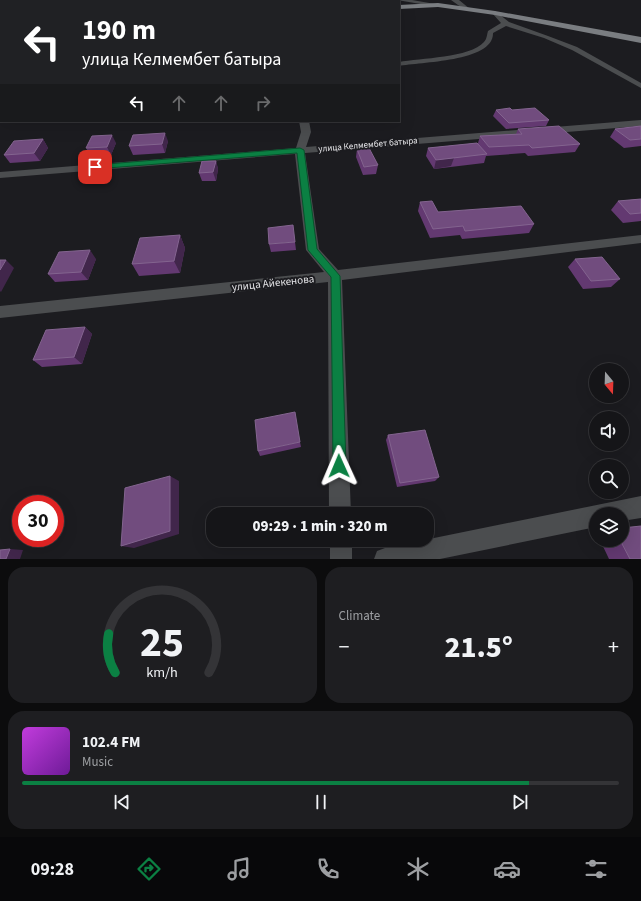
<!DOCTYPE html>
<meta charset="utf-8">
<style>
body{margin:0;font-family:"Source Sans 3",sans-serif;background:#1e1e21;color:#f1f3f6;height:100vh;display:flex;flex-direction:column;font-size:15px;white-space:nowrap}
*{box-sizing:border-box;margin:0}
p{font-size:13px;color:#9d9fa2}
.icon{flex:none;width:22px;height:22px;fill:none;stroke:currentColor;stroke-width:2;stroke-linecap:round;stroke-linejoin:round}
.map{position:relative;height:559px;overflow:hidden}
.details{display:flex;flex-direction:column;gap:8px;padding:8px;background:#0c0c0d;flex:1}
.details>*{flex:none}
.guide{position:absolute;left:0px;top:0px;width:400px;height:122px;box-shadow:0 4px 16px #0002,0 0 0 1px #343437;background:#202124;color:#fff;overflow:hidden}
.needle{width:26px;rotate:161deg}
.controls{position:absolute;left:589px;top:363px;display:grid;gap:8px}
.controls a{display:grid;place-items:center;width:40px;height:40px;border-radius:50%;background:#151518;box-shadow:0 4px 16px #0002,0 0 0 1px #343437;font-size:20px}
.speed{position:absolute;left:12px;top:495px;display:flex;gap:8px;font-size:20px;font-weight:700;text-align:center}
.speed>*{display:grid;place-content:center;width:52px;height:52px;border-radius:50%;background:#151518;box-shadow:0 4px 16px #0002,0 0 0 1px #343437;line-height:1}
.speed .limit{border:6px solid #d22;background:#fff;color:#111}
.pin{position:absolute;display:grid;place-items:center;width:34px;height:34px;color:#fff;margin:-17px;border-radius:8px;box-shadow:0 2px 6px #0006}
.me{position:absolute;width:44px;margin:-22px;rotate:359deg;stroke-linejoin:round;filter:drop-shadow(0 0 3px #0008)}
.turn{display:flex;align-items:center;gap:14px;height:84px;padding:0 16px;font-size:18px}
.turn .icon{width:52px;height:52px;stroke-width:2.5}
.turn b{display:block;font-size:28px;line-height:34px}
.lanes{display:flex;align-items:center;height:38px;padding:0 16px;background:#0003;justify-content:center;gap:20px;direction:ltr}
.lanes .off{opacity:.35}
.big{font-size:30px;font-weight:800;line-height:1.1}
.details .tile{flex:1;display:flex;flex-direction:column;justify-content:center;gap:6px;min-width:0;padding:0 14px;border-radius:16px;background:#1e1e21}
.details .dial{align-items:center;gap:0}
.dial svg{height:104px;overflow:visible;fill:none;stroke:#343437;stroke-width:7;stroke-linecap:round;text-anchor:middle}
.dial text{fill:#f1f3f6;stroke:none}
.song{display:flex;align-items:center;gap:12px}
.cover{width:48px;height:48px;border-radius:6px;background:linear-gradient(135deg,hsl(290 70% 55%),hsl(280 70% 35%))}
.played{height:4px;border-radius:2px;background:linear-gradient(90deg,#0b8043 85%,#343437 85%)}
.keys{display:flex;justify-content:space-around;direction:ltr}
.heat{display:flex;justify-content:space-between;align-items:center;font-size:22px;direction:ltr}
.details .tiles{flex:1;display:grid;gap:8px;grid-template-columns:1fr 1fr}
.tile:last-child{grid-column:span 2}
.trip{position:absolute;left:206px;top:507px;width:228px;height:40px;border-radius:16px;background:#151518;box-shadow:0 4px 16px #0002,0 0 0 1px #343437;font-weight:800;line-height:40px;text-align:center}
.dock{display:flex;height:64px;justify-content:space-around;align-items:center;background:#08080a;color:#9d9fa2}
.dock .icon{width:28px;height:28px}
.dock .selected{color:#0b8043}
.dock b{font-size:18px;color:#f1f3f6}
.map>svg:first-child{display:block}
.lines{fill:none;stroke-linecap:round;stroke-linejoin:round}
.minor{fill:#4b4d4f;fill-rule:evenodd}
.major{fill:#7a7d81;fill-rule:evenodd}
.wall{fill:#633971}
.shaded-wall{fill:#41264b}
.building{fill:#714c7e;stroke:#83648f}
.route{fill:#0b8043;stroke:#07532c}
.labels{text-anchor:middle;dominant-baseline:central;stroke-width:4;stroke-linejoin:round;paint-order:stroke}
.far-street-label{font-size:9px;fill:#e6e6e9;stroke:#1c1c20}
.street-label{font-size:11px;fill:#e6e6e9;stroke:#1c1c20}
</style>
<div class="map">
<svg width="641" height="559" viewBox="0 0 641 559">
<rect width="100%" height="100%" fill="#1c1c20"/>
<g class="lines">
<path class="minor" d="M397 0H412L441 5 438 7Z
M451 0H459L470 9 465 10Z
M495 11 509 22 548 36 577 47 641 83V88L572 50 544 38 506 26 493 33C494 62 420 62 399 66V62C420 58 470 58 484 42 487 39 487 34 488 31L501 23 492 13Z
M641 120V126L305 153 319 249 338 270 641 235V243L342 280 351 514H329L328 282 0 318V306L324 272 306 250 295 154 0 178V172L296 148 301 132 299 121H309L311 132 306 147Z
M641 496V518L622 521V514H596V527L440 559H374L377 551 385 548Z
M330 540H352V559H330Z"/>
<path class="major" d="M438 3 495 11 641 37V43L495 15 438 7 399 9V5Z
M0 28H1V32H0Z"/>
</g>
<path class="wall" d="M496 110H512L549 120 546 126 506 129 493 116Z
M641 126V146L624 148 610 137 615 129Z
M518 129 580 144 575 152 528 156 525 153 486 156 484 163 434 169 426 156 428 148 478 143 480 136 516 134Z
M43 139 48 148 40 161 10 163 4 155Z
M168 141 165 153 133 155 129 146Z
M116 143 111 155 91 156 86 148Z
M357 149 378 165 376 174 363 175 356 157Z
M216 161 218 169 216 181H202L199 173Z
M641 199V221L623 223 611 210 618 201Z
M420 202 438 212 534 224 529 233 462 239 460 235 430 238 418 211Z
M180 235 185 248 180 273 139 276 132 264Z
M295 242 296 250 271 252 269 244Z
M96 259 88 280 55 282 48 274Z
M575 259 620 279 611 287 583 289 568 267Z
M85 327 92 334 82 364 42 367 33 360Z
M388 435 439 477 435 481 397 487 386 440Z
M300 442 301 447 260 456 258 451Z
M600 540H622L641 559H609Z"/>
<path class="shaded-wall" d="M175 0H185L183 1H174Z
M165 133 168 141 165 153 162 144Z
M112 135 116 143 111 155 107 147Z
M43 139 48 148 40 161 34 153Z
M454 158 451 166 434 169 436 160Z
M216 161 218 169 216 181 213 172Z
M180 235 185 248 180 273 174 261Z
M90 250 96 259 88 280 81 272Z
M6 260 14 268 1 292 0 291V270Z
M85 327 92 334 82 364 74 357Z
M170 476 179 481V534L134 548 121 546Z
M10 549 23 550 20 559H6Z"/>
<path class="building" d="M0 0H175L174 1H1V10H0Z
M510 108 512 110 535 108 549 120 509 123 496 110Z
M559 126 580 144 532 148 529 145 489 147 480 136 522 134 518 129Z
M641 126V139L630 140 615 129Z
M165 133 162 144 129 146 133 135Z
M112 135 107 147 86 148 92 136Z
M43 139 34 153 4 155 14 141Z
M477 143 487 154 436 160 428 148Z
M369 148 378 165 364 167 357 149Z
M202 161H216L213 172 199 173Z
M641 199V213L630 214 618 201Z
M432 201 438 212 521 206 534 224 465 231 463 226 433 229 420 202Z
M293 225 295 242 269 244 268 228Z
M180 235 174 261 132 264 140 238Z
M90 250 81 272 48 274 59 252Z
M602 257 620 279 591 281 575 259Z
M0 260H6L0 270Z
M85 327 74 357 33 360 46 330Z
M295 412 300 442 258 451 255 420Z
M425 430 439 477 400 483 388 435Z
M170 476V531L121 546 125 488Z
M641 526V559H630L620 540H622V528Z
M10 549 6 559H0V550Z"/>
<path class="route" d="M300 148 304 150 317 249 340 276 346 466 344 471 339 473 335 471 333 466 331 277 308 250 297 153 95 169 91 167 95 165Z"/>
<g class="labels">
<g class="far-street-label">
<text transform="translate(368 145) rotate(-5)">улица Келмембет батыра</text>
</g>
<g class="street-label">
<text transform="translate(273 283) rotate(-6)">улица Айекенова</text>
</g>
</g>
</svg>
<div class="controls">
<a><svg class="needle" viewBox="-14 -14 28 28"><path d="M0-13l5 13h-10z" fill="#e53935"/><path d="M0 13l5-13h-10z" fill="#9d9fa2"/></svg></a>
<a><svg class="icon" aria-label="sound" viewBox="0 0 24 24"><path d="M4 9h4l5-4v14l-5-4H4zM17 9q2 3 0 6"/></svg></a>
<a><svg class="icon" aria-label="search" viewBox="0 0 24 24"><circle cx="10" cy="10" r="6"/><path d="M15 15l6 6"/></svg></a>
<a><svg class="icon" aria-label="layers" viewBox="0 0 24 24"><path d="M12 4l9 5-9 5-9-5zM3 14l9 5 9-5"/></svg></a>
</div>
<div class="speed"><div class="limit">30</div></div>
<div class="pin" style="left:95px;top:167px;background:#d93025"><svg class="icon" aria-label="arrive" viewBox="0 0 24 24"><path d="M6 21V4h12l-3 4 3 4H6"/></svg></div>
<svg class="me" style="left:339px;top:466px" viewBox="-20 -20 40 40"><path d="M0-17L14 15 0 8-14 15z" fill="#0b8043" stroke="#fff" stroke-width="4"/></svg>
<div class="trip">09:29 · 1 min · 320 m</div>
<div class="guide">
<div class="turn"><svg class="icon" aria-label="left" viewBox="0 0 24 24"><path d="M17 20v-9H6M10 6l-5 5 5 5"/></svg><div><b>190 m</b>улица Келмембет батыра</div></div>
<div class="lanes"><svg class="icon" aria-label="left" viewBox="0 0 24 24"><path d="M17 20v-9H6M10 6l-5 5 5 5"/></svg><svg class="icon off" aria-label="ahead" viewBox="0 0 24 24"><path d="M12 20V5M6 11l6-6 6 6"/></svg><svg class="icon off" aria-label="ahead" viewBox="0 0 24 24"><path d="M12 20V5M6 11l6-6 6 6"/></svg><svg class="icon off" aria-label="right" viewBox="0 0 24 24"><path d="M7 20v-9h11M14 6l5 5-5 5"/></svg></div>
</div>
</div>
<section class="details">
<div class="tiles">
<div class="tile dial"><svg viewBox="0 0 100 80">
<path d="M14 69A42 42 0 1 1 86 69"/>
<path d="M14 69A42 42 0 0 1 9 39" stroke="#0b8043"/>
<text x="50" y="56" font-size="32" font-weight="700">25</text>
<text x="50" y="72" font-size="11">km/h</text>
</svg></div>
<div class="tile"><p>Climate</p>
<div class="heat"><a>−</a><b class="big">21.5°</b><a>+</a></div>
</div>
<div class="tile">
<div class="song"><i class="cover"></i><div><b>102.4 FM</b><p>Music</p></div></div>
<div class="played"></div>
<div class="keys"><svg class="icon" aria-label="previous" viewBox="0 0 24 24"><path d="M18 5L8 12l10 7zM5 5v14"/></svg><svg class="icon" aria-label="pause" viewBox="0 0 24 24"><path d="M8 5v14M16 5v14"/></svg><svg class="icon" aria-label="next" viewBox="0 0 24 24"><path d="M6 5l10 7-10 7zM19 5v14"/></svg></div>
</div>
</div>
</section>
<nav class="dock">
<b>09:28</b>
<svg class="icon selected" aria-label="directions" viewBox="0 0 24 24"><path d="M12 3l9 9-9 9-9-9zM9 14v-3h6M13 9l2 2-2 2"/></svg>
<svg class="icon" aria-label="music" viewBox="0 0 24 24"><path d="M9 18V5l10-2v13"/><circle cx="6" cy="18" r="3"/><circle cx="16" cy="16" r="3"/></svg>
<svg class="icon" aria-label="phone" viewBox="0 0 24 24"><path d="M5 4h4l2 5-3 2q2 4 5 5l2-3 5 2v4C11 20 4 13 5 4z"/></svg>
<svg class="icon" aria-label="climate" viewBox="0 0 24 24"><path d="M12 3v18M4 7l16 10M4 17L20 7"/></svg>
<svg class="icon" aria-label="car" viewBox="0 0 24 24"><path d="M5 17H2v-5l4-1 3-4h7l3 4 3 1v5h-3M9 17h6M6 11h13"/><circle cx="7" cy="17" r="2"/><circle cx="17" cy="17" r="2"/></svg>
<svg class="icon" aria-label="filters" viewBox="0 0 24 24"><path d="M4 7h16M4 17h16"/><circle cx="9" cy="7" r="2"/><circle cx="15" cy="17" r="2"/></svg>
</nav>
